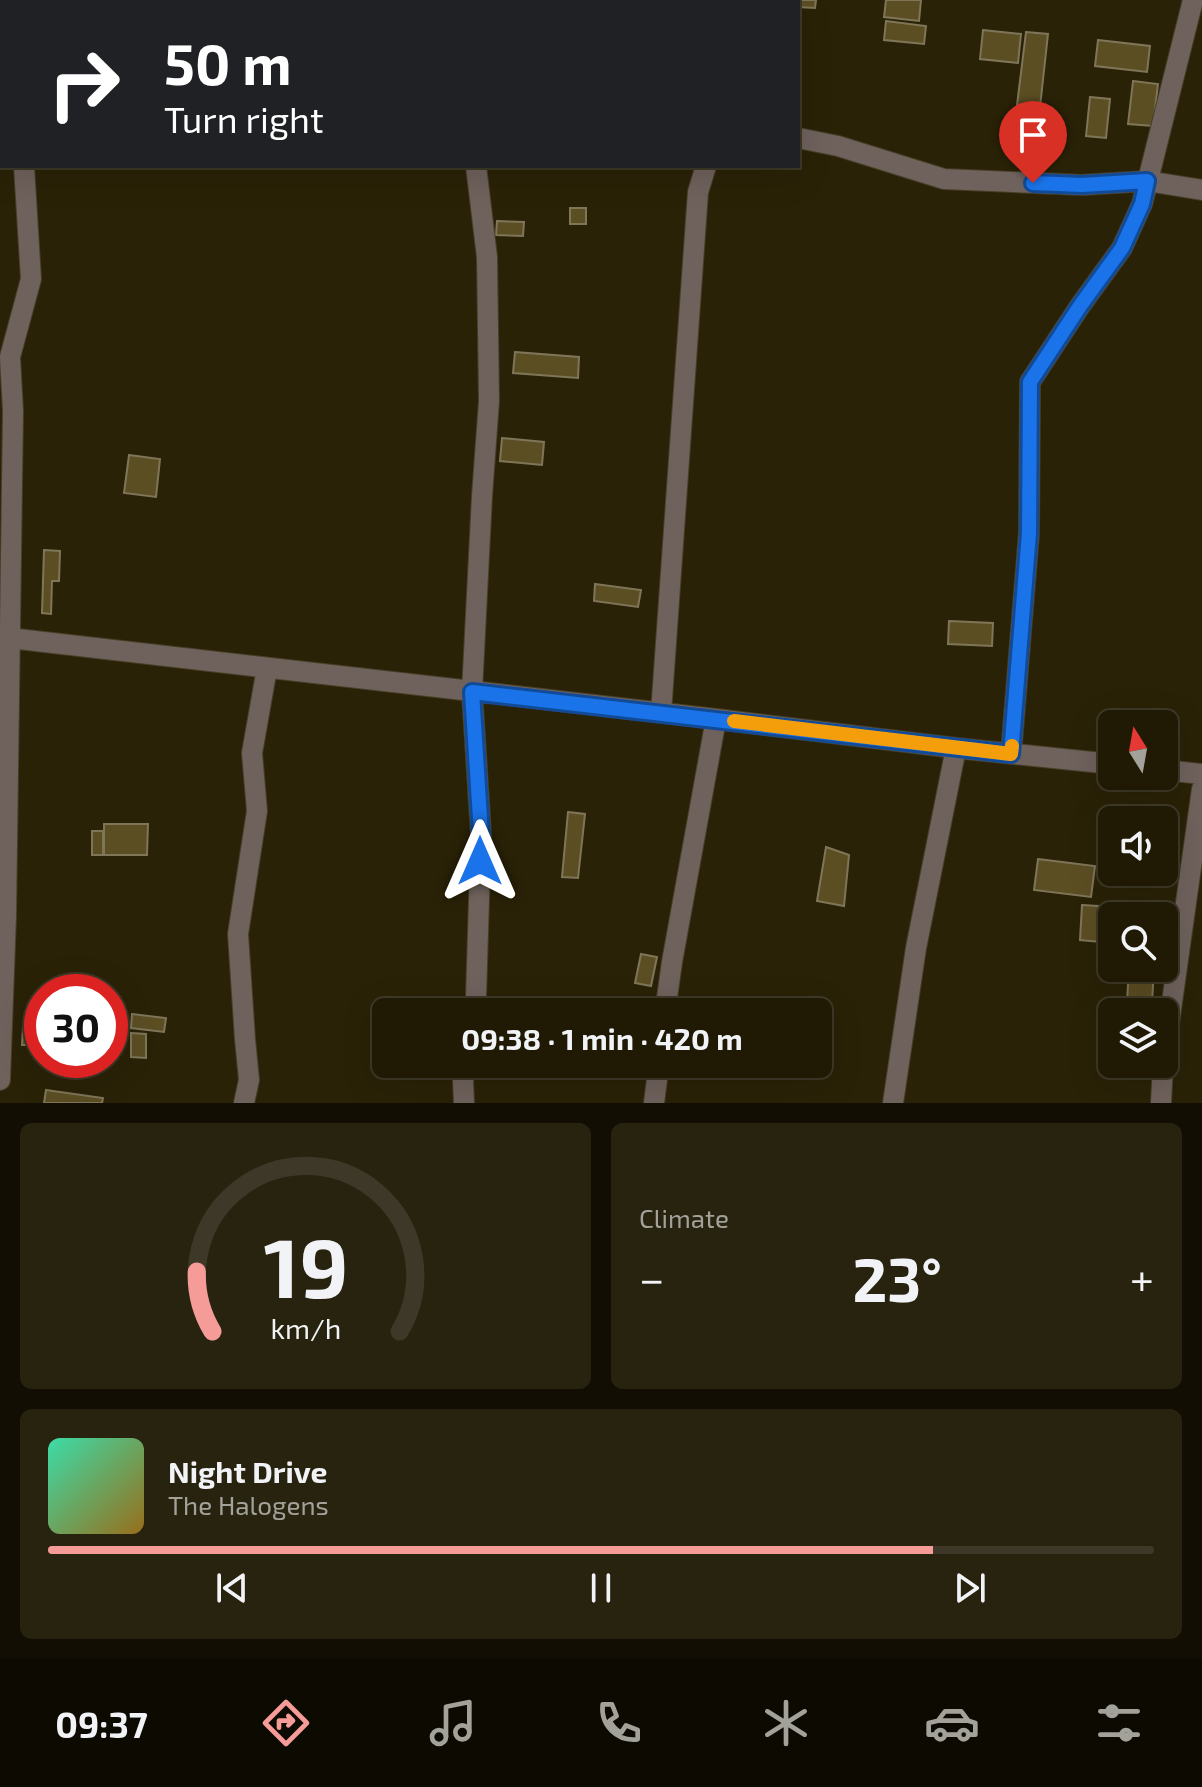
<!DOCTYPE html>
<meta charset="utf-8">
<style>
body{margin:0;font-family:"Exo 2",sans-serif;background:#28230f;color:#f1f3f6;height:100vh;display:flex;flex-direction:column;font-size:30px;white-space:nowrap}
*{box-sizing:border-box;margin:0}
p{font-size:26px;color:#a2a19a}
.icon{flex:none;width:44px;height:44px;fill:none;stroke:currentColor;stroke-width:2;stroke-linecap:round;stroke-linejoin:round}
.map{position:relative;height:1103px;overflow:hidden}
.details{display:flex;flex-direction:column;gap:20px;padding:20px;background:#120e03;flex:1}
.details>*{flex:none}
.top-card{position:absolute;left:0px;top:0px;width:800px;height:168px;box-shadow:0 8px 32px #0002,0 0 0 2px #3d3827;background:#202124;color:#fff;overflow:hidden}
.needle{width:52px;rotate:349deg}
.buttons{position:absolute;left:1098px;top:710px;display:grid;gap:16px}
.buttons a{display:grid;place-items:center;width:80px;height:80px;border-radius:12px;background:#201a05;box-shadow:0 8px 32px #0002,0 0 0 2px #3d3827;font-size:40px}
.speed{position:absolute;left:24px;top:974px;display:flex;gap:16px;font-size:40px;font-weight:700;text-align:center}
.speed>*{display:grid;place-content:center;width:104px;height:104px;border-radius:50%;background:#201a05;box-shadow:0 8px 32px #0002,0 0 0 2px #3d3827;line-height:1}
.speed .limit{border:12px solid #d22;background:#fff;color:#111}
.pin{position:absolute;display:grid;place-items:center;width:68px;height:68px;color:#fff;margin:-82px -34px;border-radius:50% 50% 50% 0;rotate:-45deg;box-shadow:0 0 8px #0007}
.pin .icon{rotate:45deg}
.me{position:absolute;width:88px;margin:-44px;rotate:0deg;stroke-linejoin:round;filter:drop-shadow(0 0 6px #0008)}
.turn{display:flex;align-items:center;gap:28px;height:168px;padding:0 32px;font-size:36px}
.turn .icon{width:104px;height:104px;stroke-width:2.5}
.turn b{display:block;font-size:56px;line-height:68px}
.big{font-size:60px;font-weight:700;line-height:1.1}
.details .tile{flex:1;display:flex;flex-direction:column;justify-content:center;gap:12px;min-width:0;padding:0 28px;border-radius:12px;background:#28230f}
.details .dial{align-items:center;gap:0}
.dial svg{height:208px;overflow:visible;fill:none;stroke:#3d3827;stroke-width:7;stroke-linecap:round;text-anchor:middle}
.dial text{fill:#f1f3f6;stroke:none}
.song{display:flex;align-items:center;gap:24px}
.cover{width:96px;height:96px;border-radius:12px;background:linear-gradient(135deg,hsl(160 70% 55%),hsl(40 70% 35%))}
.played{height:8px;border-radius:4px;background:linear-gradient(90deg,#f59b98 80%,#3d3827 80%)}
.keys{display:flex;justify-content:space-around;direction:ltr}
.heat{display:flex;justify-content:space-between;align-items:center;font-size:44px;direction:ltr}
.details .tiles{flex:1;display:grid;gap:20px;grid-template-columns:1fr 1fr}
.tile:last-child{grid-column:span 2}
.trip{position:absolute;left:372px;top:998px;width:460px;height:80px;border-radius:12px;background:#201a05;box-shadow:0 8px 32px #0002,0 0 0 2px #3d3827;font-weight:700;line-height:80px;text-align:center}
.tab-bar{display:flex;height:128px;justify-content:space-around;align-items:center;background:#0d0a02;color:#a2a19a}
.tab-bar .icon{width:56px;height:56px}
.tab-bar .active{color:#f59b98}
.tab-bar b{font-size:36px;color:#f1f3f6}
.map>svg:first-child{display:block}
.building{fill:#5c4e23;stroke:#7f7659;stroke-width:2}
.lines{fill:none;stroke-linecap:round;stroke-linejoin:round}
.minor-casing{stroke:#463f26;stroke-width:22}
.minor{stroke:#6f615c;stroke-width:20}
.route-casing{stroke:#114b97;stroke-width:20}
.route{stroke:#1a73e8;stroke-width:14}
.slow{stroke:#f59e0b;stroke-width:14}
</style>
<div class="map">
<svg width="1202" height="1103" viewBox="0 0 1202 1103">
<rect width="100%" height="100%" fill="#2a2207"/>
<path class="building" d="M780 0H816L815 8 798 7V2H780Z
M886 0H921L919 21 884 17Z
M886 21 926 26 924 44 884 40Z
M983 30 1021 34 1018 63 980 59Z
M1026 32 1048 34 1040 107 1017 105Z
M1098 40 1150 46 1147 72 1095 66Z
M1133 81 1158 84 1153 126 1128 124Z
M1090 97 1110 99 1106 138 1086 136Z
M570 208H586V224H570Z
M497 221 524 222 523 236 496 235Z
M515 352 579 357 578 378 513 373Z
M502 438 544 442 542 465 500 461Z
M129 455 160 459 156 497 124 493Z
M44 550 60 551 59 581H52L51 614 42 613Z
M595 584 641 590 638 607 594 601Z
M949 621 993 623 992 646 948 644Z
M568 812 585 814 578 878 562 877Z
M104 824H148L147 855H104Z
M92 831H103V855H92Z
M826 847 849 855 844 906 817 901Z
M1038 859 1095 866 1091 897 1034 890Z
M1082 905 1130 908 1129 916H1112V943L1080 940Z
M641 954 657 957 651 986 635 983Z
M1129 968H1154L1152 1003 1127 1002Z
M132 1014 166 1018 164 1032 131 1028Z
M33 1020H42V1048H32Z
M23 1027H32L31 1045H22Z
M131 1033 146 1034V1058L131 1057Z
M485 1064H539L538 1076 484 1072Z
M46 1090 103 1098 102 1103H44Z"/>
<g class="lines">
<g class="minor-casing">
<path id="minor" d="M22 2V0
M265 2V0
M478 2V0
M725 2 726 0
M798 138 838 146 944 179 1082 185 1147 181 1202 190
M0 150 2 149
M0 637 716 719 956 748 1112 764
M661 713 698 192 706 166
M1011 754 1029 533 1030 382 1080 306 1122 248 1142 204 1193 0
M1164 770 1202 774
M474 1012 476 997 481 834 472 692 482 496 489 401 487 257 476 166
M665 1012 672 962 716 719
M1164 1059 1202 789
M0 1080 6 916 13 411 10 357 31 279 24 166
M244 1103 249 1080 245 1039 238 934 257 811 252 753 267 668
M464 1103 463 1081 466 1064
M654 1103 659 1064
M893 1103 916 948 956 748
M1161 1103 1163 1064"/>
</g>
<use href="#minor" class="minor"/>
</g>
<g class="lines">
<g class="route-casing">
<path id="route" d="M480 861 481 834 472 692 1011 754 1029 533 1030 382 1080 306 1122 248 1142 204 1147 181 1082 185 1033 183"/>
</g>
<use href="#route" class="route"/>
<path class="slow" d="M734 721 1011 754 1012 746"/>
</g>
</svg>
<div class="buttons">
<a><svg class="needle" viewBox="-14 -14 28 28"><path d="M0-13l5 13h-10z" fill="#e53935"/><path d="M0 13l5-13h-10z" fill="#a2a19a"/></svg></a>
<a><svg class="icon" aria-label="sound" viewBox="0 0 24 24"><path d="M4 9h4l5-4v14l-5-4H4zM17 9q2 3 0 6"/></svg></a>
<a><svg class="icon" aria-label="search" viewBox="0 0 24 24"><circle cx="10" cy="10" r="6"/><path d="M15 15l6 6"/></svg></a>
<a><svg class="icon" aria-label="layers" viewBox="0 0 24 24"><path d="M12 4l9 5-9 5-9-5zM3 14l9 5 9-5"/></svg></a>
</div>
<div class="speed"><div class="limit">30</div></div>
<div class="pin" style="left:1033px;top:183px;background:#d93025"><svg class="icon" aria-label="arrive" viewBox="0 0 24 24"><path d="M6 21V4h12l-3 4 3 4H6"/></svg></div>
<svg class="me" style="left:480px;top:861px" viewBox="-20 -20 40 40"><path d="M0-17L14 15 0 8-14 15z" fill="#1a73e8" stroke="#fff" stroke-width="4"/></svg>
<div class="trip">09:38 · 1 min · 420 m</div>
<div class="top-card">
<div class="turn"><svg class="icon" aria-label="right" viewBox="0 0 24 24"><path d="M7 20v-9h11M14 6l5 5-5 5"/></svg><div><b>50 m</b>Turn right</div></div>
</div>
</div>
<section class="details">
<div class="tiles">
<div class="tile dial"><svg viewBox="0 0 100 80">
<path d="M14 69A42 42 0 1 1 86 69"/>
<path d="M14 69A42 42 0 0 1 8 46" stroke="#f59b98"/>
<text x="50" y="56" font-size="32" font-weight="700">19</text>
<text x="50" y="72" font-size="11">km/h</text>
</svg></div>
<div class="tile"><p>Climate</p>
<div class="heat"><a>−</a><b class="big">23°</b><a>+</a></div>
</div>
<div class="tile">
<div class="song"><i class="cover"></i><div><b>Night Drive</b><p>The Halogens</p></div></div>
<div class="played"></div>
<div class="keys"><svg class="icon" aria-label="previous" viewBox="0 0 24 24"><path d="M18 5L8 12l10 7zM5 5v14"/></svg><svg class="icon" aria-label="pause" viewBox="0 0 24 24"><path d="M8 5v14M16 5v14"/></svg><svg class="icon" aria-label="next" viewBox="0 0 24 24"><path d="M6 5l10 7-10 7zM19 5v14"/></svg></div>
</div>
</div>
</section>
<nav class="tab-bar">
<b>09:37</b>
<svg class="icon active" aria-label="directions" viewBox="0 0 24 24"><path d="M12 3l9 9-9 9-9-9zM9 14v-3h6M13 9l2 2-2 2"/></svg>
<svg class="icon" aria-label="music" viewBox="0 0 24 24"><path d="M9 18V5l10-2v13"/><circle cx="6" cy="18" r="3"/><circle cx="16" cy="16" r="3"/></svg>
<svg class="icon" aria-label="phone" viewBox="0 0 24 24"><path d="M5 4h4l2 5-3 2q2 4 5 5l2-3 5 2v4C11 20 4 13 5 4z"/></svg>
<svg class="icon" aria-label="climate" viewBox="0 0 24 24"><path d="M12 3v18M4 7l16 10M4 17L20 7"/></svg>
<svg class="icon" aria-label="car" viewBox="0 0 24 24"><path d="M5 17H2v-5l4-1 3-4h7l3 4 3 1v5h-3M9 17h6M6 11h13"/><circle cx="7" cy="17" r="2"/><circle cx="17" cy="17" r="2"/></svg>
<svg class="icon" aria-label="filters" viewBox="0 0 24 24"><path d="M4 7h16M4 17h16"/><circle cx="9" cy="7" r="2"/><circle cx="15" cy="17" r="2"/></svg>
</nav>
